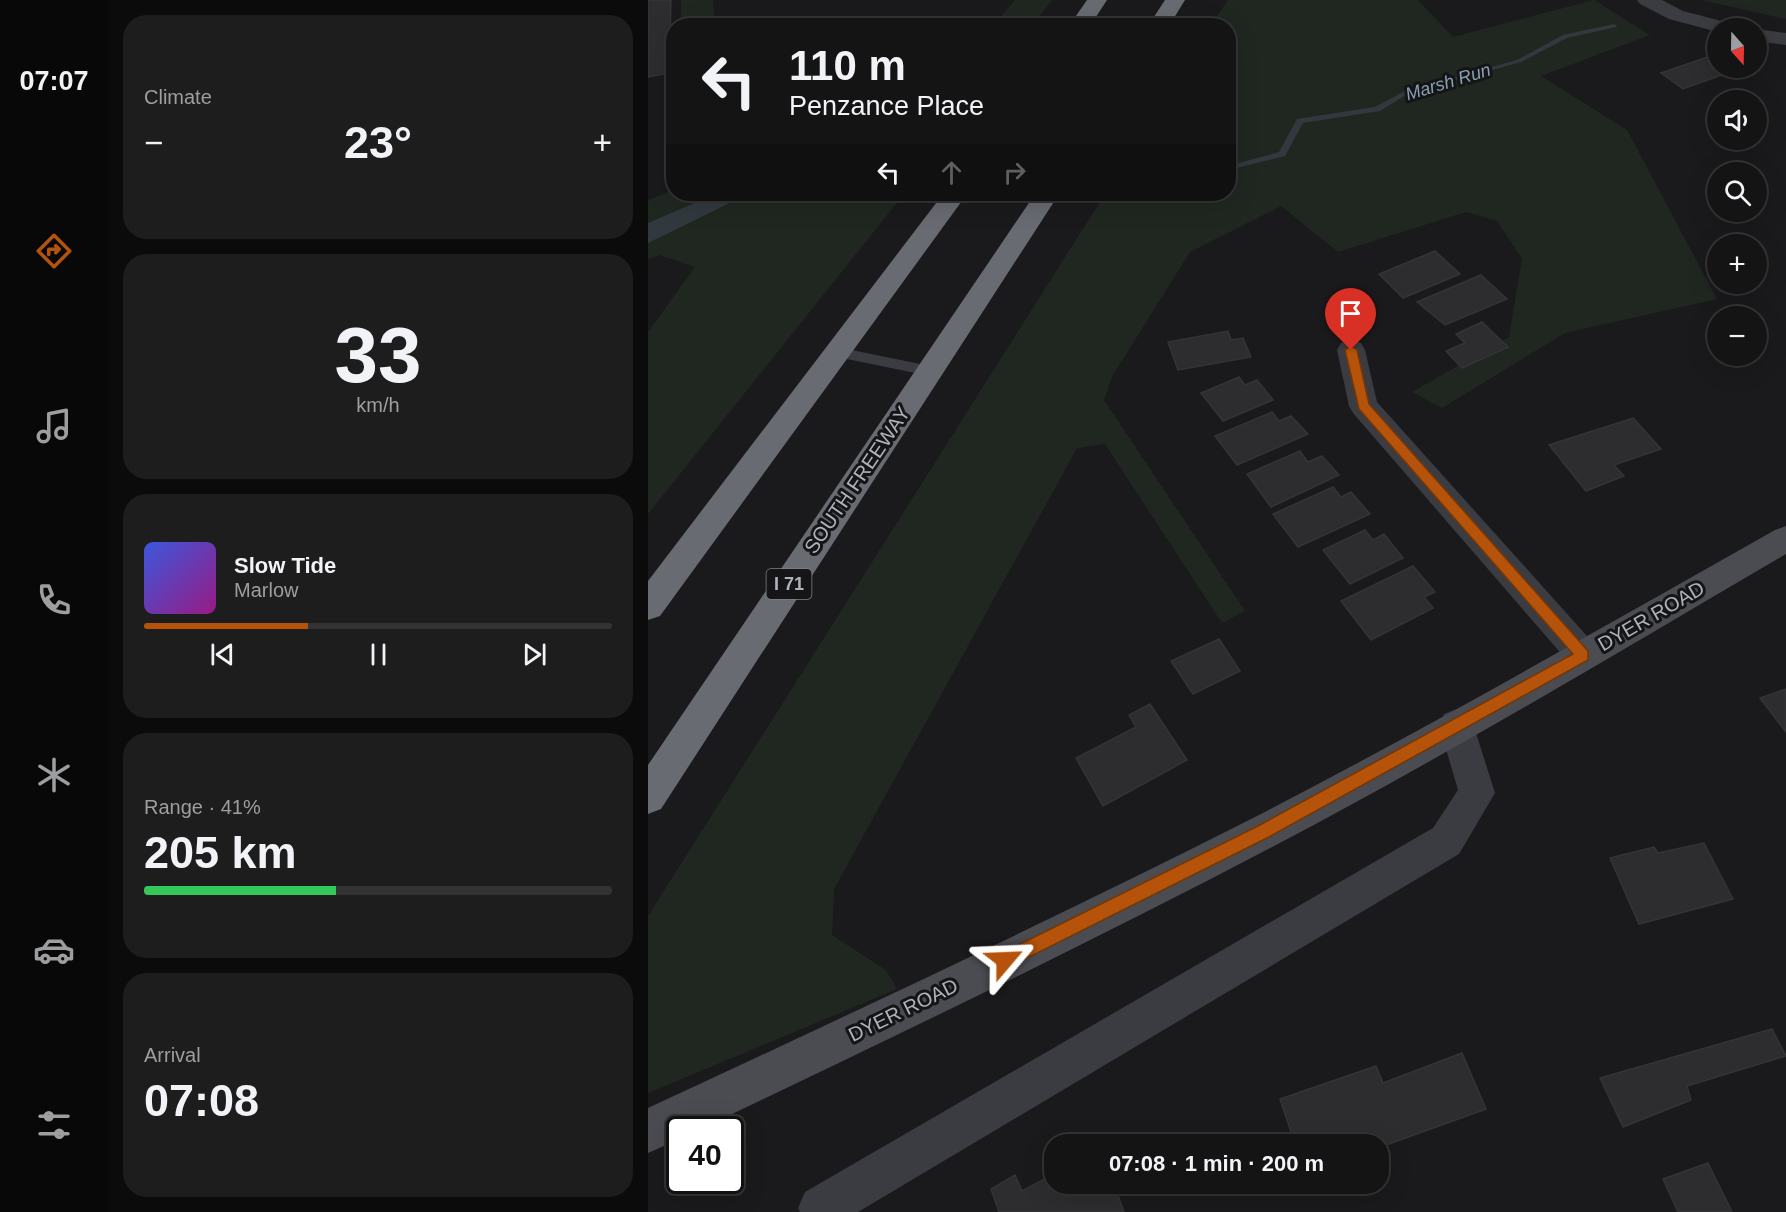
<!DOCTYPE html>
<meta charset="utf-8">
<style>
body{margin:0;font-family:Arial,sans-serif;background:#1d1d1e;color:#f1f3f6;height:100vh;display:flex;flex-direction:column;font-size:22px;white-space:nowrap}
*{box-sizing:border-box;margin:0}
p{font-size:20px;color:#9d9ea0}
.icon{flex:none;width:33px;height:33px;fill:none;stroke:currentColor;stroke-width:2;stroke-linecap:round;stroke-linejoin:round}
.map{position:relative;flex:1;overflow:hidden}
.drawer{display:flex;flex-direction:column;gap:15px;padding:15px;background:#0b0b0c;width:540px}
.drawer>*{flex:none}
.hud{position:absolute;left:18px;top:18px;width:570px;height:183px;border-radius:24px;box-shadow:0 6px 24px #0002,0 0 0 2px #333334;background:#141415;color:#f1f3f6;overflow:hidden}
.needle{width:39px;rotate:160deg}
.controls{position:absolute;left:1059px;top:18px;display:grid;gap:12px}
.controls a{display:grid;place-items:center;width:60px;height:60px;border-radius:50%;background:#141415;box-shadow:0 6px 24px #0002,0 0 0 2px #333334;font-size:30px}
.speed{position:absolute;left:18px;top:1116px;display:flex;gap:12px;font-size:30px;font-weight:700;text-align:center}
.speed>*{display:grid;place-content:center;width:78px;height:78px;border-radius:50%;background:#141415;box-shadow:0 6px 24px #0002,0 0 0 2px #333334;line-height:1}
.speed .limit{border:3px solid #111;border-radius:9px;background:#fff;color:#111}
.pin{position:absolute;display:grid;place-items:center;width:51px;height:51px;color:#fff;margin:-62px -26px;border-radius:50% 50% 50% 0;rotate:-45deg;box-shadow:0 0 6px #0007}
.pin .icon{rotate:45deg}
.me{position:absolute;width:66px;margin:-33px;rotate:64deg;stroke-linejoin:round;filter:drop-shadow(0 0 4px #0008)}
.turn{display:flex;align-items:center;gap:21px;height:126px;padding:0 24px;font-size:27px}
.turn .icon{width:78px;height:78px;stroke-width:2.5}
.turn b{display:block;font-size:42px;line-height:51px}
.lanes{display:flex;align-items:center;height:57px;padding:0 24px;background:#0003;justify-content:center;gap:30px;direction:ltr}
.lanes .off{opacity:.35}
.big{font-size:45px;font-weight:800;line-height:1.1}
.drawer .tile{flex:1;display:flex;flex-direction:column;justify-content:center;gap:9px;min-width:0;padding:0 21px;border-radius:24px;background:#1d1d1e}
.drawer .dial{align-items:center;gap:0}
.dial b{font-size:78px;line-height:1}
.song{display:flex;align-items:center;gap:18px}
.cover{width:72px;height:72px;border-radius:9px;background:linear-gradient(135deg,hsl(230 70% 55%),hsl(310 70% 35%))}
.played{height:6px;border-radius:3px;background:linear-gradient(90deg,#b45309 35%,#333334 35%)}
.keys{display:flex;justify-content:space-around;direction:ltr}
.heat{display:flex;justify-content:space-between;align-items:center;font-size:33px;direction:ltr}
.charge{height:9px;border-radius:4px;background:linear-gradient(90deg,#34c759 41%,#333334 0)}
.trip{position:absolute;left:396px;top:1134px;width:345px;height:60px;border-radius:24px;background:#141415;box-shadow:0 6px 24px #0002,0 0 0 2px #333334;font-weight:800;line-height:60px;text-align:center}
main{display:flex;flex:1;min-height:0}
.tab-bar{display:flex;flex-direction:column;width:108px;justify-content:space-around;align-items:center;background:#080808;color:#9d9ea0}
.tab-bar .icon{width:42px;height:42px}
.tab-bar .current{color:#b45309}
.tab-bar b{font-size:27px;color:#f1f3f6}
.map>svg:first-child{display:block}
.green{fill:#202721}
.water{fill:#31393f}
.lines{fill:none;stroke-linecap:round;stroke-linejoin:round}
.stream{fill:#31393f;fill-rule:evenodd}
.building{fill:#2d2d30;stroke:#343438;stroke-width:1.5}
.lane{fill:#3b3c41;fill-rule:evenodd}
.street{fill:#3b3c41;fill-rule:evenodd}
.secondary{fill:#4a4c51;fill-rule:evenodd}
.highway{fill:#686b71;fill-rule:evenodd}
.route{fill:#b45309;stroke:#753606;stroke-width:1.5}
.labels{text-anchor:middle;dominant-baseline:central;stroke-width:6;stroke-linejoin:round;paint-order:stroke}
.far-water-label{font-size:18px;font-style:italic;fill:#88a0b2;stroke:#151517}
.shield{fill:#151517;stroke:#80838a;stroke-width:1.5}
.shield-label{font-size:18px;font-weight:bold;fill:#aeb2bb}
.street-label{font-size:20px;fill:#aeb2bb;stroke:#151517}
</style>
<main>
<nav class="tab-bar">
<b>07:07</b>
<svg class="icon current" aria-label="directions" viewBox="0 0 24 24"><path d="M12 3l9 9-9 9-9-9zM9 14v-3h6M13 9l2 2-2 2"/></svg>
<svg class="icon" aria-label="music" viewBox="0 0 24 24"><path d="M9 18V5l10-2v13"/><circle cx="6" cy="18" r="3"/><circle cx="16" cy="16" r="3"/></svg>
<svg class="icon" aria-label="phone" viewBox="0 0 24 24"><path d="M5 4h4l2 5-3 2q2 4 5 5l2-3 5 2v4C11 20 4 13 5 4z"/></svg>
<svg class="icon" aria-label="climate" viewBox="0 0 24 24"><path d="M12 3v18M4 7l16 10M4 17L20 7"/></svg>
<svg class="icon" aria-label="car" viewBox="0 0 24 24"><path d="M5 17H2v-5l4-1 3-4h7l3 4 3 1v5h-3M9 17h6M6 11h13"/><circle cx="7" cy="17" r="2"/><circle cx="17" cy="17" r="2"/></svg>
<svg class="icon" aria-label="filters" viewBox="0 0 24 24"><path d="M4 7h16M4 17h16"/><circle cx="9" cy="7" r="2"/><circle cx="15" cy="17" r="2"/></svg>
</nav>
<section class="drawer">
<div class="tile"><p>Climate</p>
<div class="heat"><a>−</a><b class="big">23°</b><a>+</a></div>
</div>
<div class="tile dial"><b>33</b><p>km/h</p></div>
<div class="tile">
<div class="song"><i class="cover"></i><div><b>Slow Tide</b><p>Marlow</p></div></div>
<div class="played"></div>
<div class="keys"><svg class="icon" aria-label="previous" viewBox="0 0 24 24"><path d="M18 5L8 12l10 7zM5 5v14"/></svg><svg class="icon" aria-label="pause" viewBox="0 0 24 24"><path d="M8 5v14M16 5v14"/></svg><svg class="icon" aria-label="next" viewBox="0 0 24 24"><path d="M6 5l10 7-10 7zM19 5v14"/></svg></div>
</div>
<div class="tile"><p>Range · 41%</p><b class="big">205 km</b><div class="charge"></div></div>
<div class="tile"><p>Arrival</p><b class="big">07:08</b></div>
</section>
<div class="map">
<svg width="1138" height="1212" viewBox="0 0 1138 1212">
<rect width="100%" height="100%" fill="#1a1a1c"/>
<path class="green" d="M33 0H65L67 25H33Z
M367 0H404L385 25H345Z
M580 0H770L805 37 946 0 1002 35 893 76 979 130 1069 299 917 333 794 408 764 392 861 337 874 259 849 221 818 212 690 252 633 206 542 252 465 375 456 400 597 611 574 623 457 444 429 448 186 889 184 935 238 970 249 989 0 1093V916L457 194H580V26L563 25Z
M1053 0H1138V19Z
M25 190 26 194H256L0 514V332L47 267 12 255 0 259V200Z"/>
<path class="water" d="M68 194H100L0 243V223Z"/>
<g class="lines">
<path class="stream" d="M966 24 969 26 968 27 919 38 873 62 761 93 732 111 655 123 637 156 580 170V166L631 152 649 119 727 107 757 91 869 60 915 35Z"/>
</g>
<path class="building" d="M0 0H23L21 73 0 77Z
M1062 56 1070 61V68H1079L1085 71 1035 89 1013 73Z
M787 251 812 274 755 298 731 274Z
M833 275 859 299 797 325 769 302Z
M834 322 860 347 814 368 798 351 817 343 808 334Z
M580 331 583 340 595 338 603 357 530 370 520 342Z
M591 377 597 385 609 380 625 400 575 421 553 393Z
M624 412 631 421 643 416 660 434 589 465 567 436Z
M985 418 1013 449 966 465 976 476 938 491 901 445Z
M652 451 660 462 674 456 691 475 623 507 599 474Z
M685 487 693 497 703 492 722 514 650 547 625 514Z
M717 530 725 540 736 534 755 558 702 584 675 550Z
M765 566 787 592 776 597 785 608 723 640 693 601Z
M571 639 592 671 545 694 523 661Z
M1138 689V732L1112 698Z
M502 704 539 760 455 806 428 758 488 727 481 715Z
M1056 843 1085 899 991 924 962 858 1006 847 1010 853Z
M1124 1029 1138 1056 1039 1086 1043 1100 975 1127 952 1078Z
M814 1053 838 1109 730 1148V1144H647L632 1099 728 1066 735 1083Z
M1060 1163 1084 1212H1030L1015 1179Z
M406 1174V1184H466L476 1212H351L343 1189 367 1175 374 1191Z"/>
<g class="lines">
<path class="lane" d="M189 347 282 366 290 371 282 376 184 356 181 352Z"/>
<path class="street" d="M989 0H1014L1035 11 1085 24 1088 28H1070V32L1021 19 992 4Z
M1108 29 1138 33V45L1108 41Z
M703 340 713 343 717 350 729 402 947 645 952 655 947 665 935 670 923 665 705 413 701 406 689 350 693 343Z
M809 709 822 714 847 793 811 854 210 1212H152L150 1208 157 1192 785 828 810 790 791 725 796 714Z"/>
<path class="secondary" d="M1138 526V554C969 653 801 754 628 845 438 945 245 1037 51 1130H32V1139L0 1153V1108C202 1014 404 920 603 819 780 728 953 628 1127 530Z"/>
<path class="highway" d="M439 0H459L442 26H421Z
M517 0H537L521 26H500Z
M295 194H319L12 616 0 620V581Z
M387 194H411L13 809 0 814V765Z"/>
</g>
<path class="route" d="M703 346 709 350 721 404 940 651V660L621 837 363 966 357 968 352 966 349 960 352 954 610 826 925 654 711 409 697 350Z"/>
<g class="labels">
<g class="far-water-label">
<text transform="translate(800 82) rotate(-17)">Marsh Run</text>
</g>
<rect class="shield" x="118.5" y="569" width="45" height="30" rx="4.5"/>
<g class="shield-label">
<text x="141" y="584">I 71</text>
</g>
<g class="street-label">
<text transform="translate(209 480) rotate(-56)">SOUTH FREEWAY</text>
<text transform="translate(1003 616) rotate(-30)">DYER ROAD</text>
<text transform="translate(255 1010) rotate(-26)">DYER ROAD</text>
</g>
</g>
</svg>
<div class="controls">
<a><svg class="needle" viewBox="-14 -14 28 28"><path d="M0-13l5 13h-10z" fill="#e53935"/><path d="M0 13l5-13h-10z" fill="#9d9ea0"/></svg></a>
<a><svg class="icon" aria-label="sound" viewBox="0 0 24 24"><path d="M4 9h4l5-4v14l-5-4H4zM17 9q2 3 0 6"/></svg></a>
<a><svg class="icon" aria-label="search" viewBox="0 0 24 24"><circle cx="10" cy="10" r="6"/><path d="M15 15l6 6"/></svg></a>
<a>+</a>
<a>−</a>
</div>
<div class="speed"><div class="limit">40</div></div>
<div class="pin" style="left:703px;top:350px;background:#d93025"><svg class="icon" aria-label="arrive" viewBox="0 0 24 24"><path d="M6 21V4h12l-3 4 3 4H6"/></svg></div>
<svg class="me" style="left:357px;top:960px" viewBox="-20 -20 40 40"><path d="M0-17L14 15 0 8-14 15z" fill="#b45309" stroke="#fff" stroke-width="4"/></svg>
<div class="trip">07:08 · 1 min · 200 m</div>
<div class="hud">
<div class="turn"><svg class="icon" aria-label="left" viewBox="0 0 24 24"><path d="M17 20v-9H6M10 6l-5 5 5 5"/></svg><div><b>110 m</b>Penzance Place</div></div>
<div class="lanes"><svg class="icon" aria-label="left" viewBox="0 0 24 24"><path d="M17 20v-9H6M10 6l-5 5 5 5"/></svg><svg class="icon off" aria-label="ahead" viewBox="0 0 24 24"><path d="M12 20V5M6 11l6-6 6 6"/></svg><svg class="icon off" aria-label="right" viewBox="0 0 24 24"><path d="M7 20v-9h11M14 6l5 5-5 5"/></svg></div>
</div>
</div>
</main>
